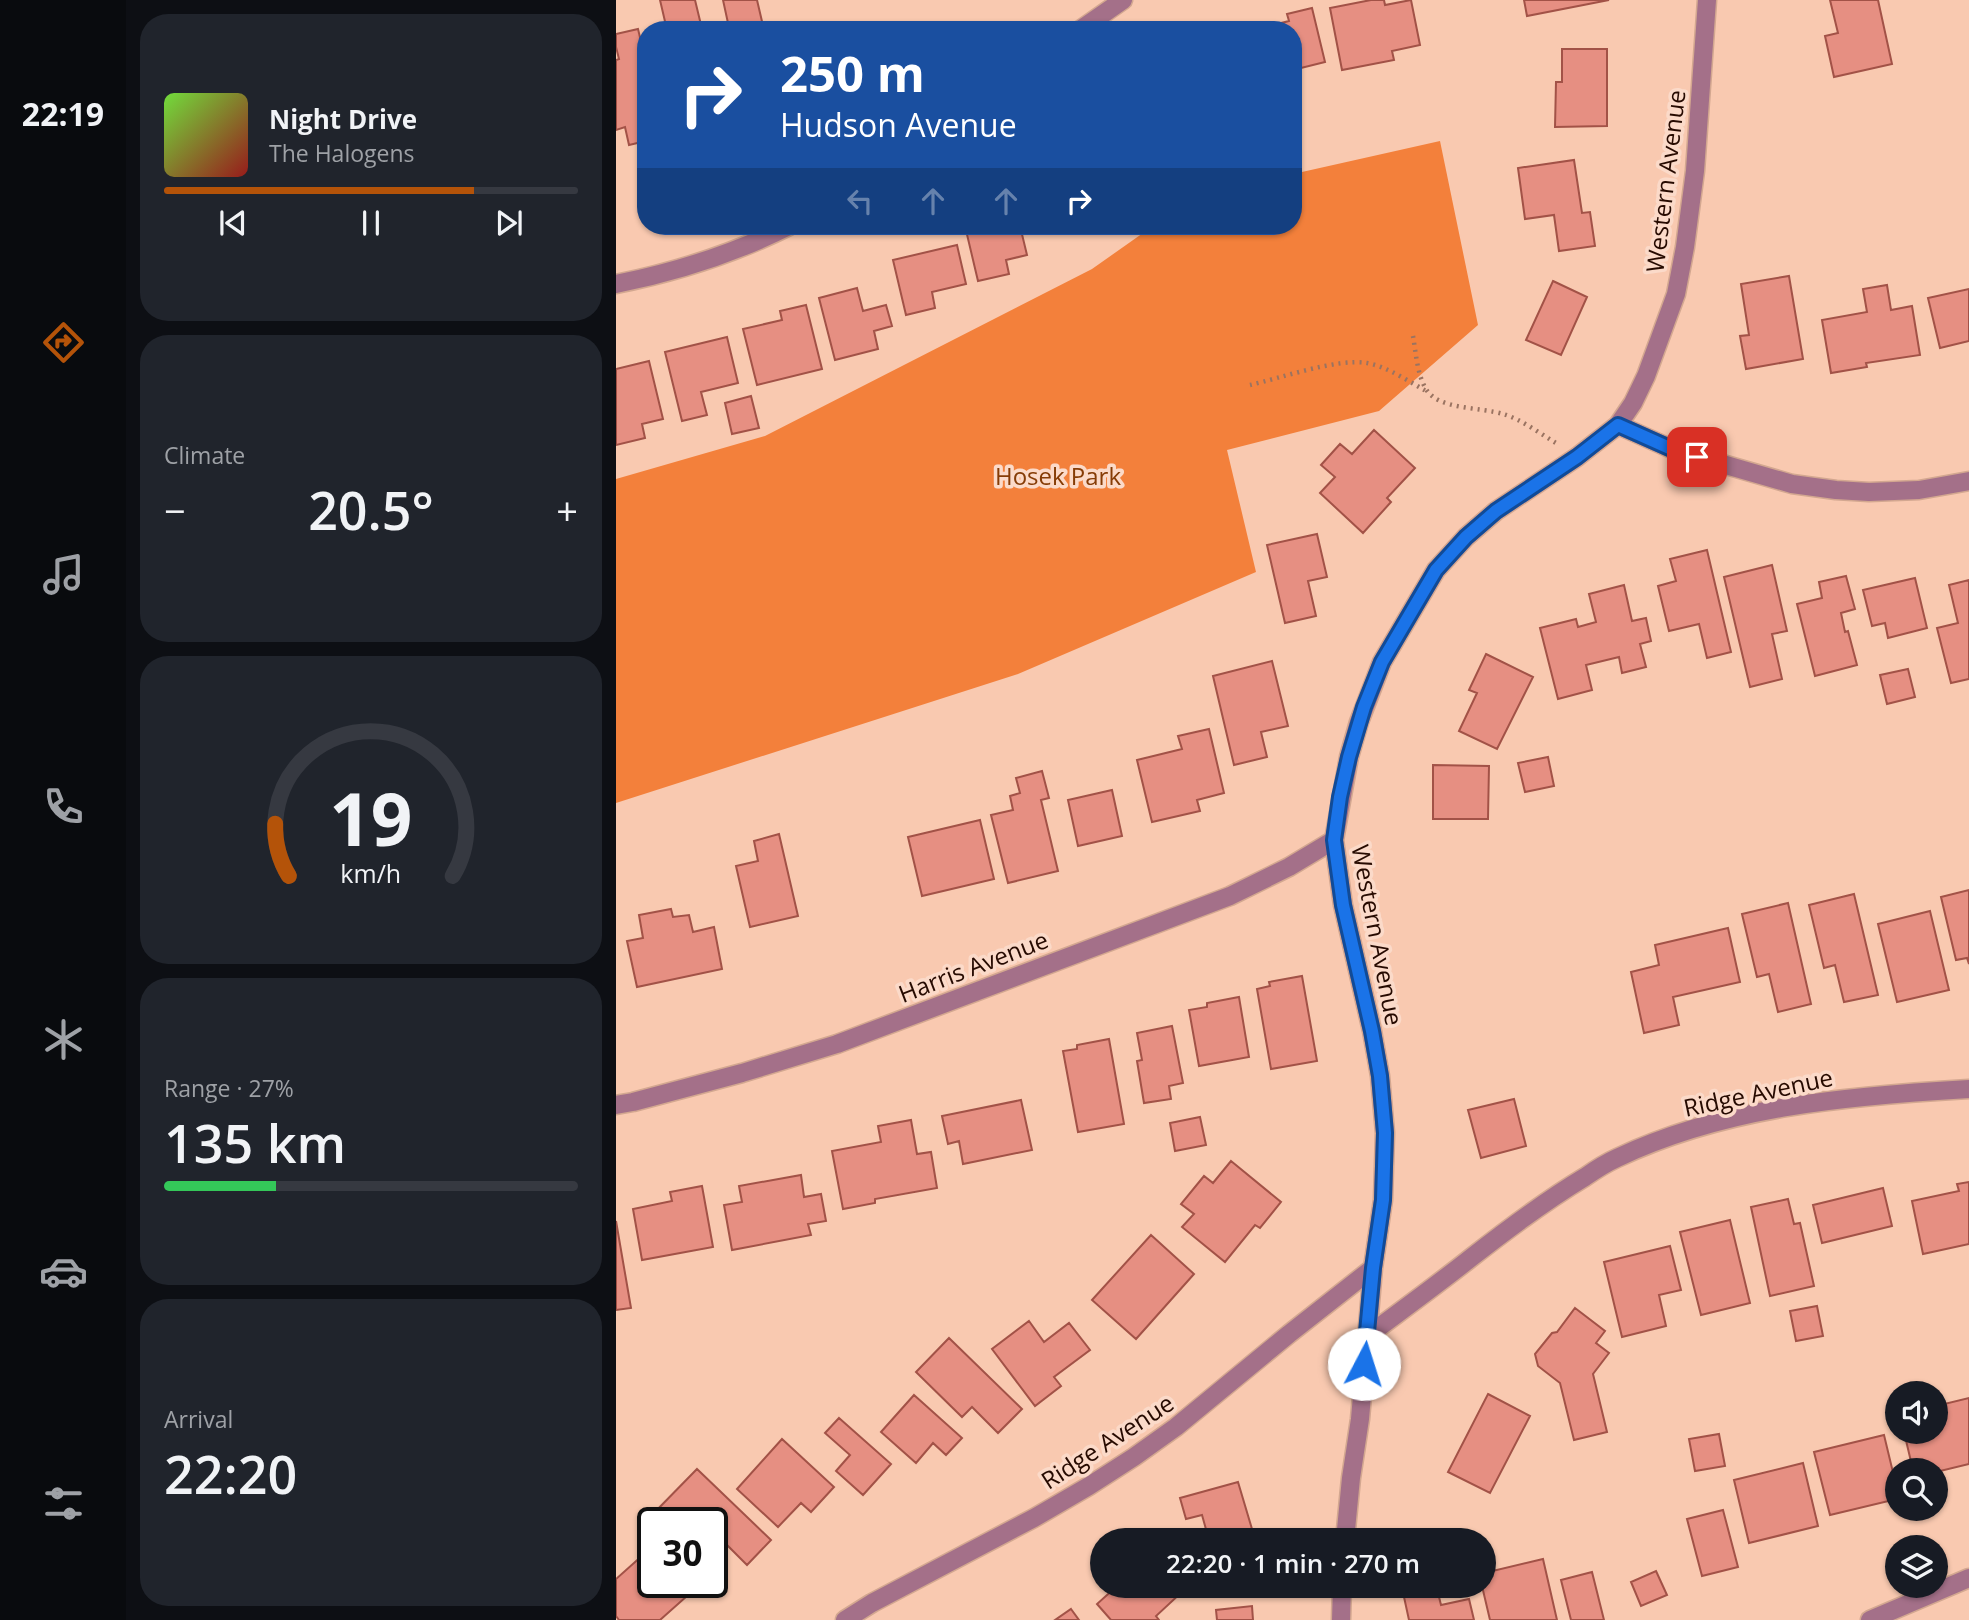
<!DOCTYPE html>
<meta charset="utf-8">
<style>
body{margin:0;font-family:"Open Sans",sans-serif;background:#20242c;color:#f1f3f6;height:100vh;display:flex;flex-direction:column;font-size:26px;white-space:nowrap}
*{box-sizing:border-box;margin:0}
p{font-size:23px;color:#9ea1a6}
.icon{flex:none;width:38px;height:38px;fill:none;stroke:currentColor;stroke-width:2;stroke-linecap:round;stroke-linejoin:round}
.map{position:relative;flex:1;overflow:hidden}
.side{display:flex;flex-direction:column;gap:14px;padding:14px;background:#0d0f14;width:490px}
.side>*{flex:none}
.banner{position:absolute;left:21px;top:21px;width:665px;height:214px;border-radius:28px;box-shadow:0 2px 5px #0004;background:#1a4fa0;color:#fff;overflow:hidden}
.controls{position:absolute;left:1269px;top:1381px;display:grid;gap:14px}
.controls a{display:grid;place-items:center;width:63px;height:63px;border-radius:50%;background:#171b24;box-shadow:0 2px 5px #0004;font-size:35px}
.speed{position:absolute;left:21px;top:1507px;display:flex;gap:14px;font-size:35px;font-weight:700;text-align:center}
.speed>*{display:grid;place-content:center;width:91px;height:91px;border-radius:50%;background:#171b24;box-shadow:0 2px 5px #0004;line-height:1}
.speed .limit{border:4px solid #111;border-radius:10px;background:#fff;color:#111}
.pin{position:absolute;display:grid;place-items:center;width:60px;height:60px;color:#fff;margin:-30px;border-radius:14px;box-shadow:0 4px 10px #0006}
.me{position:absolute;width:77px;margin:-38px;rotate:5deg;stroke-linejoin:round;filter:drop-shadow(0 0 5px #0008)}
.turn{display:flex;align-items:center;gap:24px;height:147px;padding:0 28px;font-size:32px}
.turn .icon{width:91px;height:91px;stroke-width:2.5}
.turn b{display:block;font-size:49px;line-height:60px}
.lanes{display:flex;align-items:center;height:66px;padding:0 28px;background:#0003;justify-content:center;gap:35px;direction:ltr}
.lanes .off{opacity:.35}
.big{font-size:52px;font-weight:600;line-height:1.1}
.side .card{flex:1;display:flex;flex-direction:column;justify-content:center;gap:10px;min-width:0;padding:0 24px;border-radius:28px;background:#20242c}
.side .dial{align-items:center;gap:0}
.dial svg{height:182px;overflow:visible;fill:none;stroke:#363941;stroke-width:7;stroke-linecap:round;text-anchor:middle}
.dial text{fill:#f1f3f6;stroke:none}
.song{display:flex;align-items:center;gap:21px}
.cover{width:84px;height:84px;border-radius:10px;background:linear-gradient(135deg,hsl(100 70% 55%),hsl(0 70% 35%))}
.played{height:7px;border-radius:4px;background:linear-gradient(90deg,#b45309 75%,#363941 75%)}
.keys{display:flex;justify-content:space-around;direction:ltr}
.heat{display:flex;justify-content:space-between;align-items:center;font-size:38px;direction:ltr}
.charge{height:10px;border-radius:5px;background:linear-gradient(90deg,#34c759 27%,#363941 0)}
.trip{position:absolute;left:474px;top:1528px;width:406px;height:70px;border-radius:35px;background:#171b24;box-shadow:0 2px 5px #0004;font-weight:600;line-height:70px;text-align:center}
main{display:flex;flex:1;min-height:0}
.tabs{display:flex;flex-direction:column;width:126px;justify-content:space-around;align-items:center;background:#090b0e;color:#9ea1a6}
.tabs .icon{width:49px;height:49px}
.tabs .current{color:#b45309}
.tabs b{font-size:32px;color:#f1f3f6}
.map>svg:first-child{display:block}
.green{fill:#f3803b}
.building{fill:#e68f82;stroke:#a25247;stroke-width:2}
.lines{fill:none;stroke-linecap:round;stroke-linejoin:round}
.minor-casing{stroke:#d3a790;stroke-width:21}
.path{stroke:#9a7361;stroke-width:4.5;stroke-dasharray:2 5;stroke-linecap:butt}
.minor{stroke:#a47089;stroke-width:18}
.route-casing{stroke:#114b97;stroke-width:18}
.route{stroke:#1a73e8;stroke-width:12}
.labels{text-anchor:middle;dominant-baseline:central;stroke-width:7;stroke-linejoin:round;paint-order:stroke}
.street-label{font-size:24px;fill:#260a00;stroke:#fbdac9}
.park-label{font-size:24px;fill:#863c06;stroke:#fbdac9}
</style>
<main>
<nav class="tabs">
<b>22:19</b>
<svg class="icon current" aria-label="directions" viewBox="0 0 24 24"><path d="M12 3l9 9-9 9-9-9zM9 14v-3h6M13 9l2 2-2 2"/></svg>
<svg class="icon" aria-label="music" viewBox="0 0 24 24"><path d="M9 18V5l10-2v13"/><circle cx="6" cy="18" r="3"/><circle cx="16" cy="16" r="3"/></svg>
<svg class="icon" aria-label="phone" viewBox="0 0 24 24"><path d="M5 4h4l2 5-3 2q2 4 5 5l2-3 5 2v4C11 20 4 13 5 4z"/></svg>
<svg class="icon" aria-label="climate" viewBox="0 0 24 24"><path d="M12 3v18M4 7l16 10M4 17L20 7"/></svg>
<svg class="icon" aria-label="car" viewBox="0 0 24 24"><path d="M5 17H2v-5l4-1 3-4h7l3 4 3 1v5h-3M9 17h6M6 11h13"/><circle cx="7" cy="17" r="2"/><circle cx="17" cy="17" r="2"/></svg>
<svg class="icon" aria-label="filters" viewBox="0 0 24 24"><path d="M4 7h16M4 17h16"/><circle cx="9" cy="7" r="2"/><circle cx="15" cy="17" r="2"/></svg>
</nav>
<section class="side">
<div class="card">
<div class="song"><i class="cover"></i><div><b>Night Drive</b><p>The Halogens</p></div></div>
<div class="played"></div>
<div class="keys"><svg class="icon" aria-label="previous" viewBox="0 0 24 24"><path d="M18 5L8 12l10 7zM5 5v14"/></svg><svg class="icon" aria-label="pause" viewBox="0 0 24 24"><path d="M8 5v14M16 5v14"/></svg><svg class="icon" aria-label="next" viewBox="0 0 24 24"><path d="M6 5l10 7-10 7zM19 5v14"/></svg></div>
</div>
<div class="card"><p>Climate</p>
<div class="heat"><a>−</a><b class="big">20.5°</b><a>+</a></div>
</div>
<div class="card dial"><svg viewBox="0 0 100 80">
<path d="M14 69A42 42 0 1 1 86 69"/>
<path d="M14 69A42 42 0 0 1 8 46" stroke="#b45309"/>
<text x="50" y="56" font-size="32" font-weight="700">19</text>
<text x="50" y="72" font-size="11">km/h</text>
</svg></div>
<div class="card"><p>Range · 27%</p><b class="big">135 km</b><div class="charge"></div></div>
<div class="card"><p>Arrival</p><b class="big">22:20</b></div>
</section>
<div class="map">
<svg width="1353" height="1620" viewBox="0 0 1353 1620">
<rect width="100%" height="100%" fill="#f9c9b0"/>
<path class="green" d="M824 141 862 325 763 411 611 450 640 572 402 674 0 803V479L149 436 476 269 537 226H677V174Z"/>
<path class="building" d="M44 0H79L86 29 112 23 107 0H141L148 30H51Z
M755 0H768L769 5 795 0 804 45 776 51 778 60 726 70 714 8Z
M908 0H993L911 16Z
M1214 0H1262L1276 64 1218 77 1209 36 1222 33Z
M696 8 709 62 677 70V30H638L673 21 671 14Z
M22 29 30 62V141L13 145 9 127 0 130V60L3 59 0 47V34Z
M946 49H991V126L939 127 940 82H946Z
M958 160 966 213 974 212 979 246 943 251 938 215 909 219 902 168Z
M349 226H404L411 255 390 260 393 274 362 281Z
M341 245 350 284 316 292 319 308 290 315 277 260Z
M1173 276 1187 359 1130 369 1124 336 1133 335 1125 284Z
M937 281 971 297 945 355 910 340Z
M1271 285 1275 310 1296 306 1304 355 1250 363 1251 367 1215 373 1206 320 1251 312 1247 289Z
M241 288 247 311 270 305 276 326 258 331 262 349 219 360 203 298Z
M1353 289V341L1324 348 1312 298Z
M190 305 206 369 141 385 127 329 166 320 164 311Z
M111 337 122 383 85 392 91 415 66 421 49 352Z
M33 361 47 419 26 424 29 438 0 445V369Z
M135 396 143 428 116 434 109 403Z
M758 430 799 468 771 498 775 502 747 533 704 493 719 477 705 465 724 444 736 454Z
M701 534 711 577 692 581 700 616 669 623 651 545Z
M1091 550 1115 652 1091 658 1083 624 1053 631 1042 586 1060 581 1054 559Z
M1156 565 1171 631 1156 634 1166 679 1134 687 1108 577Z
M1230 576 1239 609 1225 613 1229 632 1232 631 1241 665 1199 676 1181 604 1206 598 1203 582Z
M1299 578 1311 628 1272 638 1269 623 1256 626 1247 590Z
M1353 580V679L1335 683 1321 628 1342 623 1333 585Z
M1008 585 1016 621 1030 618 1035 641 1024 644 1030 667 1006 673 1003 657 970 665 976 690 942 699 924 628 960 619 962 627 980 622 973 594Z
M870 654 917 677 881 749 843 731 861 693 853 690Z
M656 661 672 726 645 732 651 757 618 765 597 676Z
M1292 669 1299 697 1271 704 1264 675Z
M593 729 608 793 581 800 584 811 536 822 521 760 566 749 562 736Z
M932 757 938 786 909 792 902 763Z
M817 765 873 766 872 819H817Z
M426 771 433 798 425 800 442 871 392 883 375 815 397 810 394 796 404 793 400 778Z
M496 790 506 836 462 846 452 800Z
M364 820 378 879 306 896 292 837Z
M163 834 182 916 134 927 120 866 142 861 138 841Z
M1353 890V964L1351 958 1340 960 1325 897Z
M1238 894 1262 995 1228 1002 1219 965 1208 968 1193 905Z
M1172 903 1195 1004 1162 1012 1153 974 1141 977 1126 914Z
M55 909 57 917 73 915 77 932 98 927 106 969 21 987 11 941 27 938 23 915Z
M1314 911 1333 990 1281 1002 1262 924Z
M1112 928 1124 982 1057 997 1063 1025 1028 1033 1015 972 1043 965 1039 945Z
M686 976 701 1061 655 1069 641 989 654 986 653 982Z
M623 997 633 1057 583 1066 573 1010 591 1007V1003Z
M556 1026 567 1083 553 1086 555 1099 528 1103 521 1061 526 1060 521 1033Z
M493 1039 508 1124 462 1132 447 1051 461 1049V1045Z
M898 1099 910 1146 865 1158 852 1110Z
M405 1100 416 1150 347 1164 343 1141 332 1144 326 1116Z
M584 1117 590 1145 559 1151 554 1123Z
M295 1120 301 1154 315 1152 321 1188 259 1199V1203L227 1209 216 1151 265 1142 262 1126Z
M615 1161 665 1202 644 1228 639 1225 609 1262 566 1227 578 1214 565 1204 588 1176 597 1183Z
M185 1175 188 1197 205 1194 210 1221 192 1224 195 1235 116 1250 108 1205 126 1202 123 1186Z
M1353 1182V1244L1307 1254 1296 1201 1343 1191 1341 1184Z
M86 1186 97 1247 26 1260 17 1209 56 1201 54 1192Z
M1267 1188 1276 1226 1206 1243 1197 1205Z
M1172 1199 1178 1224 1184 1223 1198 1286 1154 1296 1135 1207Z
M1114 1220 1134 1303 1085 1315 1064 1232Z
M0 1221 15 1308 0 1310Z
M535 1235 578 1274 520 1339 476 1300Z
M1054 1246 1065 1290 1043 1295 1050 1326 1006 1337 988 1262Z
M1201 1306 1207 1336 1180 1341 1174 1311Z
M959 1308 989 1331 980 1343 993 1353 977 1374 991 1432 958 1440 944 1383 922 1366 919 1354 936 1333 941 1332Z
M413 1321 428 1342 453 1323 474 1350 438 1377 445 1386 419 1406 376 1349Z
M333 1338 406 1409 382 1433 356 1407 346 1417 300 1372Z
M872 1394 914 1416 874 1493 832 1472Z
M298 1395 346 1438 330 1455 317 1443 300 1463 265 1432Z
M1353 1398V1464L1320 1472V1470H1297L1288 1432H1320V1406Z
M223 1418 275 1464 247 1495 220 1471 234 1455 209 1433Z
M1103 1434 1109 1466 1079 1471 1073 1439Z
M1268 1435 1281 1489V1499L1214 1515 1198 1452Z
M166 1439 218 1487 195 1512 185 1503 162 1527 121 1489Z
M1187 1463 1202 1526 1133 1543 1118 1480Z
M81 1469 155 1540 131 1565 100 1534 96 1538V1522H42L35 1516Z
M622 1482 636 1529 593 1540 586 1515 570 1519 564 1498Z
M1107 1510 1122 1567 1086 1576 1071 1519Z
M37 1546V1582H74L80 1588 44 1620H3L0 1616V1579Z
M927 1559 941 1620H874L866 1586H868V1573Z
M1040 1571 1051 1595 1025 1606 1015 1582Z
M976 1572 988 1620H955L945 1580Z
M501 1586H562L567 1591 540 1616 543 1620H495L481 1604Z
M821 1589 825 1605 853 1599 858 1620H793L788 1597Z
M636 1606 637 1620H601L600 1610Z
M455 1609 463 1620H439Z"/>
<g class="lines">
<g class="minor-casing">
<path id="minor" d="M464 30 507 0
M0 284C60 272 119 253 173 226
M1002 425 1058 450 1176 484 1220 490 1253 492 1303 490 1353 481
M0 1105 17 1102 126 1073 221 1044 614 896 673 867 718 840
M750 1337C786 1310 822 1284 856 1257 893 1228 929 1201 969 1177 979 1170 990 1163 1001 1158 1111 1106 1233 1096 1353 1089
M729 1540 735 1478 744 1419 757 1268 767 1200 769 1133 764 1076 756 1031 727 905 718 840 733 757 743 722 766 662 820 570 850 537 880 511 961 457 1002 425 1017 403 1030 376 1060 294 1069 247 1079 171 1091 0
M229 1620 256 1603 418 1518 473 1486 518 1457 560 1427 673 1334 757 1268
M725 1620 726 1586
M1254 1620 1353 1578"/>
</g>
<path class="path" d="M797 336C800 353 801 374 810 389 822 410 865 407 887 414 905 419 923 433 940 443
M634 385C665 378 721 358 751 363 772 367 792 381 810 391"/>
<use href="#minor" class="minor"/>
</g>
<g class="lines">
<g class="route-casing">
<path id="route" d="M748 1364 757 1268 767 1200 769 1133 764 1076 756 1031 727 905 718 840 724 797 733 757 748 707 766 662 820 570 850 537 880 511 961 457 1002 425 1058 450 1081 457"/>
</g>
<use href="#route" class="route"/>
</g>
<g class="labels">
<g class="street-label">
<text transform="translate(1049 181) rotate(-83)">Western Avenue</text>
<text transform="translate(762 935) rotate(79)">Western Avenue</text>
<text transform="translate(357 966) rotate(-21)">Harris Avenue</text>
<text transform="translate(1142 1092) rotate(-12)">Ridge Avenue</text>
<text transform="translate(491 1441) rotate(-33)">Ridge Avenue</text>
</g>
<g class="park-label">
<text x="442" y="475">Hosek Park</text>
</g>
</g>
</svg>
<div class="controls">
<a><svg class="icon" aria-label="sound" viewBox="0 0 24 24"><path d="M4 9h4l5-4v14l-5-4H4zM17 9q2 3 0 6"/></svg></a>
<a><svg class="icon" aria-label="search" viewBox="0 0 24 24"><circle cx="10" cy="10" r="6"/><path d="M15 15l6 6"/></svg></a>
<a><svg class="icon" aria-label="layers" viewBox="0 0 24 24"><path d="M12 4l9 5-9 5-9-5zM3 14l9 5 9-5"/></svg></a>
</div>
<div class="speed"><div class="limit">30</div></div>
<div class="pin" style="left:1081px;top:457px;background:#d93025"><svg class="icon" aria-label="arrive" viewBox="0 0 24 24"><path d="M6 21V4h12l-3 4 3 4H6"/></svg></div>
<svg class="me" style="left:748px;top:1364px" viewBox="-20 -20 40 40"><circle r="19" fill="#fff"/><path d="M0-13L10 11 0 6-10 11z" fill="#1a73e8"/></svg>
<div class="trip">22:20 · 1 min · 270 m</div>
<div class="banner">
<div class="turn"><svg class="icon" aria-label="right" viewBox="0 0 24 24"><path d="M7 20v-9h11M14 6l5 5-5 5"/></svg><div><b>250 m</b>Hudson Avenue</div></div>
<div class="lanes"><svg class="icon off" aria-label="left" viewBox="0 0 24 24"><path d="M17 20v-9H6M10 6l-5 5 5 5"/></svg><svg class="icon off" aria-label="ahead" viewBox="0 0 24 24"><path d="M12 20V5M6 11l6-6 6 6"/></svg><svg class="icon off" aria-label="ahead" viewBox="0 0 24 24"><path d="M12 20V5M6 11l6-6 6 6"/></svg><svg class="icon" aria-label="right" viewBox="0 0 24 24"><path d="M7 20v-9h11M14 6l5 5-5 5"/></svg></div>
</div>
</div>
</main>
